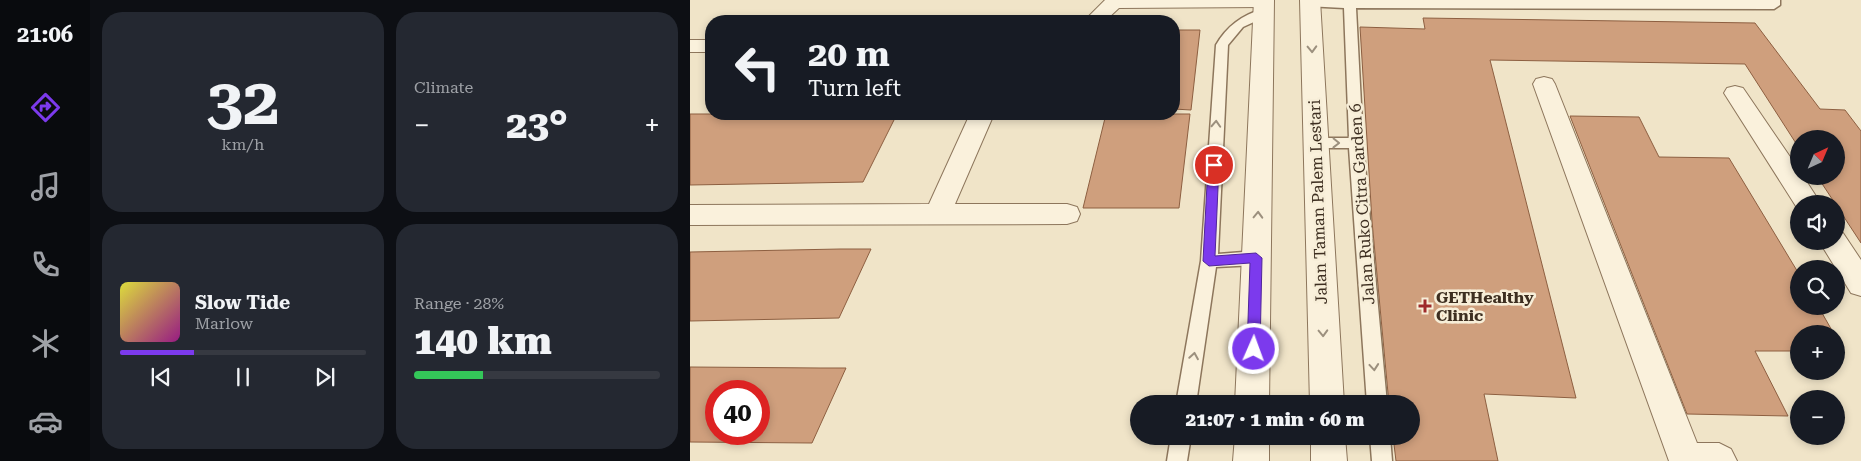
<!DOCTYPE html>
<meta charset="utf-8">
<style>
body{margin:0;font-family:"Roboto Serif",serif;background:#242831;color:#f1f3f6;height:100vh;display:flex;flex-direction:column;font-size:19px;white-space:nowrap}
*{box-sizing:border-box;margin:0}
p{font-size:16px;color:#9ea1a6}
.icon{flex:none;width:28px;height:28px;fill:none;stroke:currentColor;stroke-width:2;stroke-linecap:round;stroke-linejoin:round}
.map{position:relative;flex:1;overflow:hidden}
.side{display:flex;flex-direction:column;gap:12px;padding:12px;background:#0d0f14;width:600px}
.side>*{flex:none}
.banner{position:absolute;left:15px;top:15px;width:475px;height:105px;border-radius:20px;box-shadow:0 2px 8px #0003;background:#171b24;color:#f1f3f6;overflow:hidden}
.needle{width:32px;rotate:44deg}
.buttons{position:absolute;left:1100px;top:130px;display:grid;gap:10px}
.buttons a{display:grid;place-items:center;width:55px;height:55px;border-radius:50%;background:#171b24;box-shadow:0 2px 8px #0003;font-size:25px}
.speed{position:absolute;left:15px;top:380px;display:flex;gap:10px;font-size:25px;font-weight:700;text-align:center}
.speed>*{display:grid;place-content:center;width:65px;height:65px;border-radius:50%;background:#171b24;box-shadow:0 2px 8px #0003;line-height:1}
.speed .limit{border:8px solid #d22;background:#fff;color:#111}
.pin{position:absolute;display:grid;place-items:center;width:42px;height:42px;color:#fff;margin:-21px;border:2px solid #fff;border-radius:50%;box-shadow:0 1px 5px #0007}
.me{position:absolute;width:55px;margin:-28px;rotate:2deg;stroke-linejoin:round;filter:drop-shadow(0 0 4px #0008)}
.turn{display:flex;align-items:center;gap:18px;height:105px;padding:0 20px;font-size:22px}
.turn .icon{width:65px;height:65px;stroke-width:2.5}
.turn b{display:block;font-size:35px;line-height:42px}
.big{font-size:38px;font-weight:800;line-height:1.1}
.side .widget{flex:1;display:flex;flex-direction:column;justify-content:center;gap:8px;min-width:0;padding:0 18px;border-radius:20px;background:#242831}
.side .dial{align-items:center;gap:0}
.dial b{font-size:65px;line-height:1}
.song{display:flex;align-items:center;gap:15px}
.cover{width:60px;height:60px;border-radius:8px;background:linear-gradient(135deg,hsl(60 70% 55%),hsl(310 70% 35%))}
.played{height:5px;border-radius:2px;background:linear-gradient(90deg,#7c3aed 30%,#363941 30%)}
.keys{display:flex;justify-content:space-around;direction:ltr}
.heat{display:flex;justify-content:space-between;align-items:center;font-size:28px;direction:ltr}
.charge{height:8px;border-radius:4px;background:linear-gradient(90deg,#34c759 28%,#363941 0)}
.side .tiles{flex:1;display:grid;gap:12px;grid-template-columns:repeat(2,1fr)}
.trip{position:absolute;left:440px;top:395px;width:290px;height:50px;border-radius:25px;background:#171b24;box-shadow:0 2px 8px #0003;font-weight:800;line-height:50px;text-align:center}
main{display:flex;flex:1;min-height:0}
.dock{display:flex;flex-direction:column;width:90px;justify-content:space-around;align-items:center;background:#090b0e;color:#9ea1a6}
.dock .icon{width:35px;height:35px}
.dock .active{color:#7c3aed}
.dock b{font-size:22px;color:#f1f3f6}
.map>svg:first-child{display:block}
.building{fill:#cf9f7d;stroke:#8d5f41;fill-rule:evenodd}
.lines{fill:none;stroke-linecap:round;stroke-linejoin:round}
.service-casing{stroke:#8d765c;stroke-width:3}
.minor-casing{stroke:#8d765c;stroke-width:2}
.tertiary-casing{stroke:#8d765c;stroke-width:2}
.service{fill:#faf1dc;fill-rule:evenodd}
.minor{fill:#faf1dc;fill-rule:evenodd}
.tertiary{fill:#faf1dc;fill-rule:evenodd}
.oneway{stroke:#9c907e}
.route{fill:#7c3aed;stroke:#51269a}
.poi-dot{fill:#9e2a2b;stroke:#f7eed8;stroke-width:2}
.labels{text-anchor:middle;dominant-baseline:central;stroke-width:5;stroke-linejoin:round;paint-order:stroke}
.street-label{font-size:16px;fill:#3d2e20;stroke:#f7eed8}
.poi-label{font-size:16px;font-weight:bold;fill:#3d2e20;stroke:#f7eed8;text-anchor:start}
</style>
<main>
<nav class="dock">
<b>21:06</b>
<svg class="icon active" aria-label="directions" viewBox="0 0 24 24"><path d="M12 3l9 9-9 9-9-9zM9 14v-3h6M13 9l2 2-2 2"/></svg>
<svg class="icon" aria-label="music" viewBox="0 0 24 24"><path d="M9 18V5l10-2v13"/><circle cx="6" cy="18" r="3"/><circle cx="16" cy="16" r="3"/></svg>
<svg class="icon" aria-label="phone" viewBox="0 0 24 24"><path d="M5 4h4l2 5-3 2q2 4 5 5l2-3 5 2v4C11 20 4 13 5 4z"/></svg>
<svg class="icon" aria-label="climate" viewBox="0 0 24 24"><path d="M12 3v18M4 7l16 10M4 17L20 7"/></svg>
<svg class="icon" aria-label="car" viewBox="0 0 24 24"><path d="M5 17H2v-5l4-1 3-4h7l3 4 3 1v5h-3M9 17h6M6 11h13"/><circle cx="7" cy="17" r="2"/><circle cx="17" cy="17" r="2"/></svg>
</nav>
<section class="side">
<div class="tiles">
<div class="widget dial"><b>32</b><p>km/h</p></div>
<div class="widget"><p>Climate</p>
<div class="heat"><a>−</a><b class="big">23°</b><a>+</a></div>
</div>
<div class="widget">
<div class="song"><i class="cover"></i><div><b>Slow Tide</b><p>Marlow</p></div></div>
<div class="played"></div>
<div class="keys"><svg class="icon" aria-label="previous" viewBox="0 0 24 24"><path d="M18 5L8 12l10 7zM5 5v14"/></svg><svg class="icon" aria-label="pause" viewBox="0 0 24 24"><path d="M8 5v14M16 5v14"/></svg><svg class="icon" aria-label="next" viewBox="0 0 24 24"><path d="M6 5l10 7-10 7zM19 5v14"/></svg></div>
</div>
<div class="widget"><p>Range · 28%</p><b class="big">140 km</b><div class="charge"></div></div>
</div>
</section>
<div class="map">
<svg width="1171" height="461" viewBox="0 0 1171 461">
<rect width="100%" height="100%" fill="#f0e4c8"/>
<path class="building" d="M733 18 1065 23 1130 109 1155 110 1171 131V243L1127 176H1146V139H1109V148L1055 64 800 60 886 398 794 394 808 461H706L703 436H721V404H699L682 221 670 27 735 29Z
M484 30H510L501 110 484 109Z
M0 114H207L173 182 0 185Z
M416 114H500L489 208H393Z
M880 116 949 117 969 157 1039 158 1109 274V306H1128L1144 334H1109V351H1065L1098 416 997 414Z
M150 249H181L149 318 0 321V252Z
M0 367 131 368H156L122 443 0 442ZM26 391H69V434H26Z"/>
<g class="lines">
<g class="service-casing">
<path id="service" d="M620 0H1090V5L1084 9 666 8 673 143 697 404H677L659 148H625L618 143 625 138H659L654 8 616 6 614 4Z
M573 9 579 13 577 16 553 27 538 45 528 254 566 251 572 253 574 258 572 263 566 265 526 267 506 404H486L511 261 526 45C537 26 552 15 573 9Z
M481 436H501L497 461H477Z
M680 436H700L702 461H682Z"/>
</g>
<g class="minor-casing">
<path id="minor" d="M415 0H583L584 1 581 5 574 7 429 8 415 21H394Z
M0 40H21V52H0Z
M854 77 862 79 865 84 1007 443H1029L1041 449 1047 461H979L843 84 846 79Z
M1045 86 1053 88 1109 170V176H1113L1131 204H1109V211L1034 93 1037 88Z
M280 114H304L265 204H377L387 207 390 214 387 221 377 224 0 225V205L239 204Z
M1146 231 1153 233 1171 260V296L1161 293 1129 241H1146Z"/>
</g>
<g class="tertiary-casing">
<path id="tertiary" d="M564 0H584L579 404H545Z
M610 0H630L654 404H620Z
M545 436H579V461H543Z
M621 436H655L657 461H621Z"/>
</g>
<use href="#service" class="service"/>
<use href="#minor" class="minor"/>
<use href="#tertiary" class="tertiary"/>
</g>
<defs><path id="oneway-chevron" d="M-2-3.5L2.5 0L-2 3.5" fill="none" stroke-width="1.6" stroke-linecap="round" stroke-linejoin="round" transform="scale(1.25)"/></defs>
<g class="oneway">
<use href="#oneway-chevron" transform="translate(622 49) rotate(88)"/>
<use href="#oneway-chevron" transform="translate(526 124) rotate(-87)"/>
<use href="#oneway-chevron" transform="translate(646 143) rotate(1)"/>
<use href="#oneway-chevron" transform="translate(568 215) rotate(-88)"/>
<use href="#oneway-chevron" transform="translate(633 333) rotate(88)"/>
<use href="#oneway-chevron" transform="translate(504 356) rotate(-81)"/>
<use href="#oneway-chevron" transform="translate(684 367) rotate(85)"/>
</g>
<path class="route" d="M524 161 529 165 525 256 566 253 572 258 570 349 568 353 564 355 559 353 557 349 560 263 519 266 513 261 518 165Z"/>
<path class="poi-dot" d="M732.5 298.5h5v5h5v5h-5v5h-5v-5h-5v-5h5z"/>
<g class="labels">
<g class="street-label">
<text transform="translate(628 202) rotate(-92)">Jalan Taman Palem Lestari</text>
<text transform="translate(672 204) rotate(-94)">Jalan Ruko Citra Garden 6</text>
</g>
<g class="poi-label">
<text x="746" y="297">GETHealthy<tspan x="746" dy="18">Clinic</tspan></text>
</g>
</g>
</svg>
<div class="buttons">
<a><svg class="needle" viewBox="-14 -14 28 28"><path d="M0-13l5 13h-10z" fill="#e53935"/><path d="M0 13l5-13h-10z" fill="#9ea1a6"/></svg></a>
<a><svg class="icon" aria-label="sound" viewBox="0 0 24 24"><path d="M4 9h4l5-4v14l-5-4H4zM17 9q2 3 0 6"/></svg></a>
<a><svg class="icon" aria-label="search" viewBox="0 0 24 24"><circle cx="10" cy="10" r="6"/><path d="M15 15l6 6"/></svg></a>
<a>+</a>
<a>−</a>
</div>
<div class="speed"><div class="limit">40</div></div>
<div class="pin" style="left:524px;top:165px;background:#d93025"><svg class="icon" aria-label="arrive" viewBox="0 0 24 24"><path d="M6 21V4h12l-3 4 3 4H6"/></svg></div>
<svg class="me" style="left:564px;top:349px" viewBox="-20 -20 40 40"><circle r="17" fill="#7c3aed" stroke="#fff" stroke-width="3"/><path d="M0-11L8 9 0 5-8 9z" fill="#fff"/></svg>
<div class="trip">21:07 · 1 min · 60 m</div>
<div class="banner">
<div class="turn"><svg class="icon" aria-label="left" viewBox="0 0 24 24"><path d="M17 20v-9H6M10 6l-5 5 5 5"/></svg><div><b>20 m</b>Turn left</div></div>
</div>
</div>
</main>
